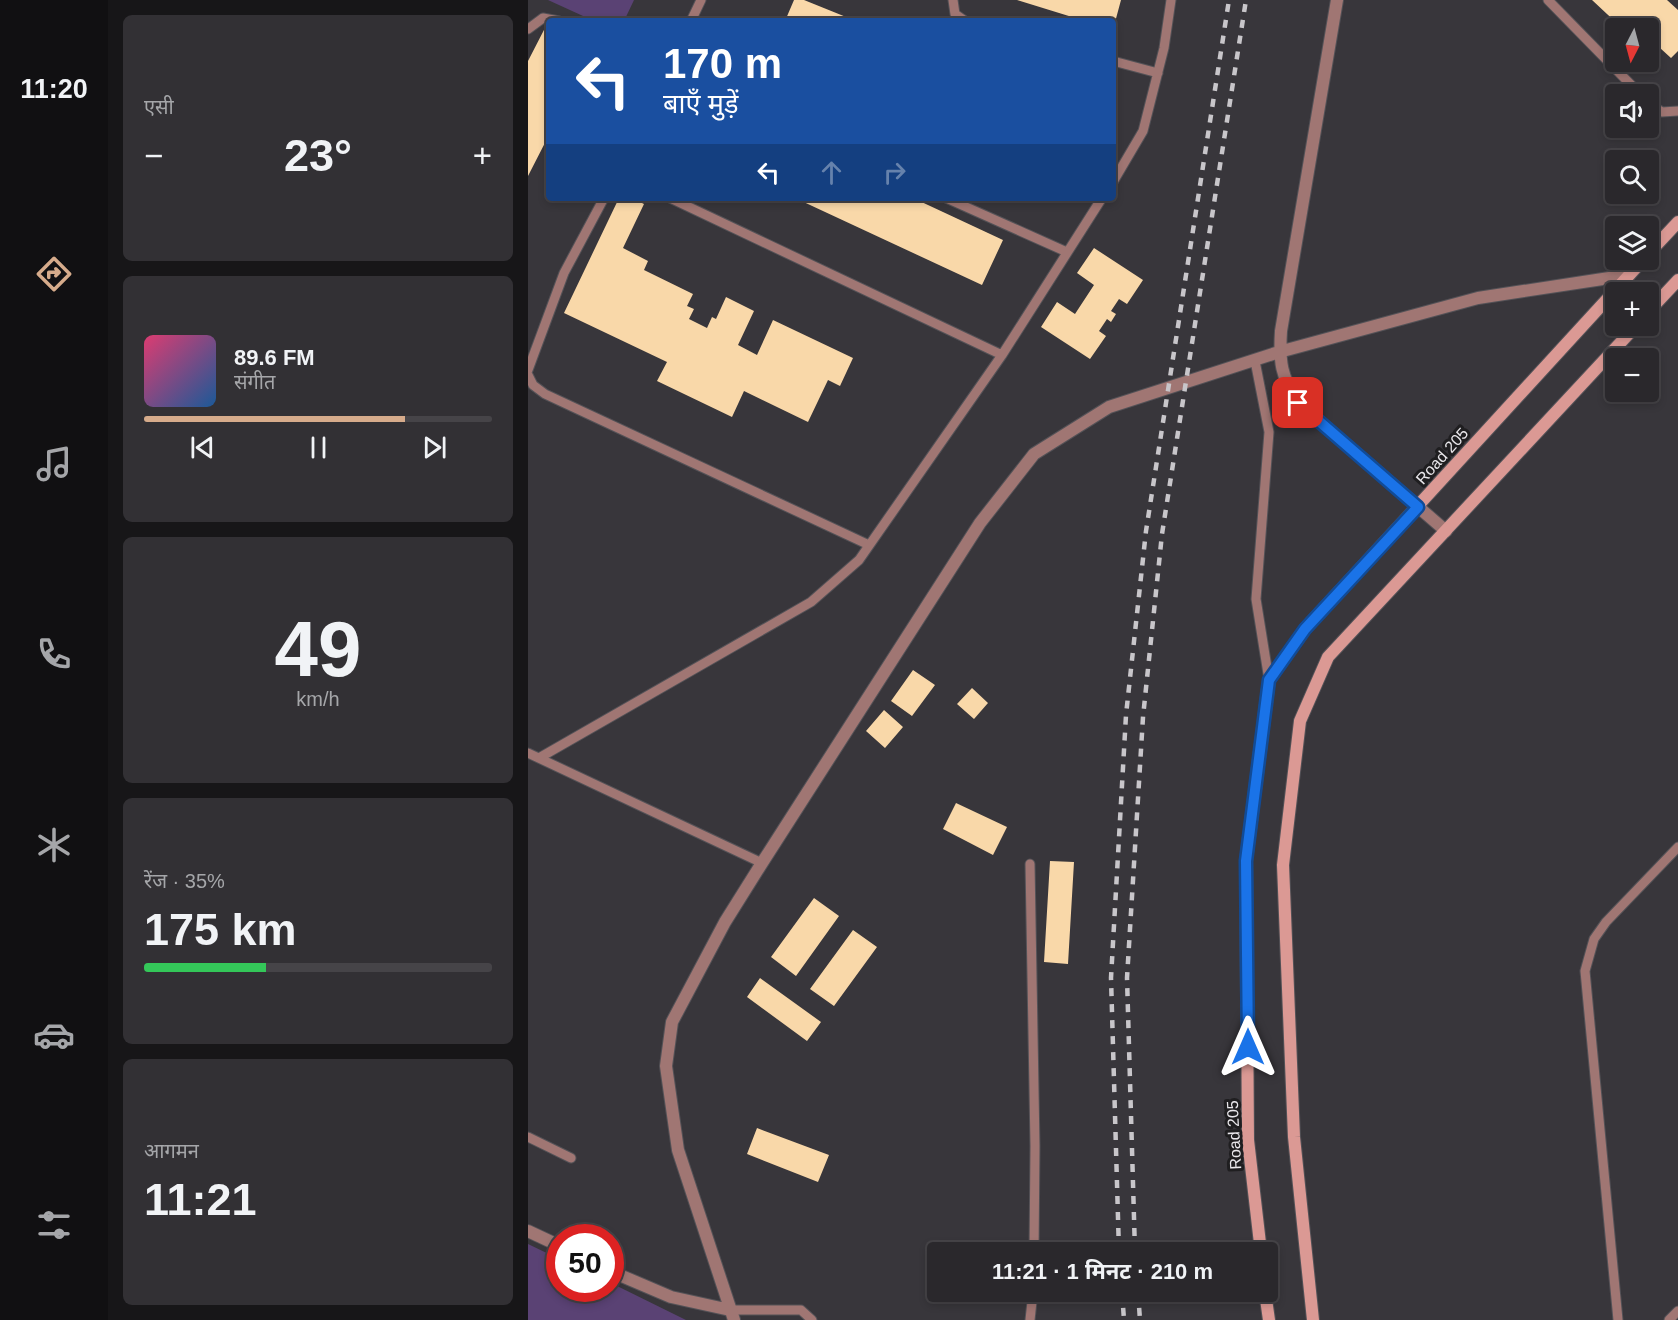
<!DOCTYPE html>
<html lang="hi">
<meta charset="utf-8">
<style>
body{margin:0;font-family:Arial,"Noto Sans Devanagari",sans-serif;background:#323034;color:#f1f3f6;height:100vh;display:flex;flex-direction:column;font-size:22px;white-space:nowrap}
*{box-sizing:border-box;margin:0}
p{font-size:20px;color:#a5a6a9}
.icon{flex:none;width:33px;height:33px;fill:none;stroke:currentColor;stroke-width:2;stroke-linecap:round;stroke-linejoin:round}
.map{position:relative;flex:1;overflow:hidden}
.side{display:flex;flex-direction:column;gap:15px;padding:15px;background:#171618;width:420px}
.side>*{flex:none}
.banner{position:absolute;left:18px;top:18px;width:570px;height:183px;border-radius:6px;box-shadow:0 3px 9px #0003,0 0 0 2px #464448;background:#1a4fa0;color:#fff;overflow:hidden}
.needle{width:39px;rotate:186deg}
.controls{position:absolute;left:1077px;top:18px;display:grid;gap:12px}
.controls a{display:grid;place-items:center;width:54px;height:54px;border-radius:6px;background:#2a282c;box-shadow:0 3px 9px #0003,0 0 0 2px #464448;font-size:30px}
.speed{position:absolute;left:18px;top:1224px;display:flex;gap:12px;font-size:30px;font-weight:700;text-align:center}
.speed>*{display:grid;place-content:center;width:78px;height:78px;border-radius:50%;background:#2a282c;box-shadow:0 3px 9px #0003,0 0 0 2px #464448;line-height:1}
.speed .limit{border:9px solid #d22;background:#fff;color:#111}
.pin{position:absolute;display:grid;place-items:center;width:51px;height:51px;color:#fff;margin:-26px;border-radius:12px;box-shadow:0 3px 9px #0006}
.me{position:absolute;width:66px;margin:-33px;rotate:0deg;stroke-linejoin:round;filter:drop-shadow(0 0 4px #0008)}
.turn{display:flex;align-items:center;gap:21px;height:126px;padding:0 18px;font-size:27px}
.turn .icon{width:78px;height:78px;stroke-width:2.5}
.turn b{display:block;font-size:42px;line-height:51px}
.lanes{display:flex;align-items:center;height:57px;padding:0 18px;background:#0003;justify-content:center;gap:30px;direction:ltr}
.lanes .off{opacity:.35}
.big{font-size:45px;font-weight:700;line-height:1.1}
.side .tile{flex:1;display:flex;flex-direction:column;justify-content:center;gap:9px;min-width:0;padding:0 21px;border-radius:9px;background:#323034}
.side .dial{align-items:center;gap:0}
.dial b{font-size:78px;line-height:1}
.song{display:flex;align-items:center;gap:18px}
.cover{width:72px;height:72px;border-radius:9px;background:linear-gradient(135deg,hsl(340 70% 55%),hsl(210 70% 35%))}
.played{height:6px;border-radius:3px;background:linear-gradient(90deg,#d6ab8b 75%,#464448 75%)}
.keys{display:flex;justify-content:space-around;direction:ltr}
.heat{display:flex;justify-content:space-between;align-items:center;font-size:33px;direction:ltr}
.charge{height:9px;border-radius:4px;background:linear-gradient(90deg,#34c759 35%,#464448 0)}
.trip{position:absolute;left:399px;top:1242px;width:351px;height:60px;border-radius:6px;background:#2a282c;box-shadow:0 3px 9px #0003,0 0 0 2px #464448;font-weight:700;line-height:60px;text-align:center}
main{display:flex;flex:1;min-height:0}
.tab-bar{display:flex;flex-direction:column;width:108px;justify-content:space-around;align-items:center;background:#111012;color:#a5a6a9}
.tab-bar .icon{width:42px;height:42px}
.tab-bar .active{color:#d6ab8b}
.tab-bar b{font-size:27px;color:#f1f3f6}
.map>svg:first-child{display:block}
.green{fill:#5a4274}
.building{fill:#f9d8a9}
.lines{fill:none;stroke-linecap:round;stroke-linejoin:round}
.service-casing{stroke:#545257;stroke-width:11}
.tertiary-casing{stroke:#545257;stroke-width:14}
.secondary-casing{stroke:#545257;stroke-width:14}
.service{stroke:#a07673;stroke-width:9}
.tertiary{stroke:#a07673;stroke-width:12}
.secondary{stroke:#db9994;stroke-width:12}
.rail{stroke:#c8c6ca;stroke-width:4.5;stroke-dasharray:8 8;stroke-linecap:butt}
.route-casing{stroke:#114b97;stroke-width:15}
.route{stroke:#1a73e8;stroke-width:10}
.labels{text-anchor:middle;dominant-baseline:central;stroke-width:6;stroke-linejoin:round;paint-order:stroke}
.street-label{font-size:16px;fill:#e9e7eb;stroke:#1f1e20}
</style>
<main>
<nav class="tab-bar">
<b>11:20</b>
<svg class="icon active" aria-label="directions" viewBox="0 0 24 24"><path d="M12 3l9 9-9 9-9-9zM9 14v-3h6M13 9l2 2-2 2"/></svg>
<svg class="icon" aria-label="music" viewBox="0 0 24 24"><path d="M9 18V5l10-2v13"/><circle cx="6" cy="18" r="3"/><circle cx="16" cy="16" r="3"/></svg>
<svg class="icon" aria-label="phone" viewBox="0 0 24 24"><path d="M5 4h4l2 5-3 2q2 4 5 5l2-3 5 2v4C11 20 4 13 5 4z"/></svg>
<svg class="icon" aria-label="climate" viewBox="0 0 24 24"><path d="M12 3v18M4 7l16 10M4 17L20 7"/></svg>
<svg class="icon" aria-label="car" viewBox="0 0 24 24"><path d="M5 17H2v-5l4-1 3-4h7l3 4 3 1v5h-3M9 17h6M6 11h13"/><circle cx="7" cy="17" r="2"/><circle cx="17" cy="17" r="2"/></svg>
<svg class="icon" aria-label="filters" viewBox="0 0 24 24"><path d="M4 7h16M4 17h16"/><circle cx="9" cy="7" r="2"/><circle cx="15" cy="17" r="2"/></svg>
</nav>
<section class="side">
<div class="tile"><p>एसी</p>
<div class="heat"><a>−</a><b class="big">23°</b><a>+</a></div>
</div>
<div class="tile">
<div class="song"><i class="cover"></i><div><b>89.6 FM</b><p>संगीत</p></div></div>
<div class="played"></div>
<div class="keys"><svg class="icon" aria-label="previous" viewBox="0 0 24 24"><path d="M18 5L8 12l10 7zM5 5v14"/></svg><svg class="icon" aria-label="pause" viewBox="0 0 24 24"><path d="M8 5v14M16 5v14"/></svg><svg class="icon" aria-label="next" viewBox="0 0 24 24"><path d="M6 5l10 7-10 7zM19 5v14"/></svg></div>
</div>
<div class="tile dial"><b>49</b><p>km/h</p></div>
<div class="tile"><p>रेंज · 35%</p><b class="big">175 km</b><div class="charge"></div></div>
<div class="tile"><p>आगमन</p><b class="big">11:21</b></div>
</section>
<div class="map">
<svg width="1150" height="1320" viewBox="0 0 1150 1320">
<rect width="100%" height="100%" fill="#38363b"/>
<path class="green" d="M20 0H106L96 21H66Z
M0 1244 31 1259 32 1288H82L83 1283 158 1320H0Z"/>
<path class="building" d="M266 0H276L328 21H257Z
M489 0H593L586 26 585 21H557Z
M1064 0H1139L1150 10V51L1143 58 1120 37V28H1111L1105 22 1099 28H1094Z
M18 26 21 28V135L0 176V61Z
M91 198H104L116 204 95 248 120 261 116 270 165 294 159 306 166 309 161 319 179 328 184 317 188 319 198 297 226 311 210 345 229 355 245 320 325 358 312 386 300 380 280 422 216 391 204 417 129 381 139 362 36 313Z
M267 198H385L475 240 454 285Z
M566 248 615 280 599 304 591 299 583 311 588 314 583 322 579 319 571 331 578 336 562 359 513 327 529 302 547 314 566 285 549 273Z
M385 670 407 685 384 716 363 701Z
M444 688 460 703 446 719 429 704Z
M356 710 375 727 357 748 338 731Z
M428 803 479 827 465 855 415 829Z
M522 861 546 862 540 964 516 962Z
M286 898 311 916 268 976 243 957Z
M325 930 349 947 306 1006 282 989Z
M232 978 293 1022 279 1041 219 997Z
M229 1128 301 1155 290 1182 219 1154Z"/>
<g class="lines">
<g class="service-casing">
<path id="service" d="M425 0 427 14 437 21
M1020 0 1112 94
M163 21 173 0
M0 29 15 18 31 21
M585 61 630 73
M1120 103 1134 112 1150 111
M585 182 615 131 636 48 643 0
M142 198 474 355
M418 198 539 252
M727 361 741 432 728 599 741 680
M0 370 36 273 76 198
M0 375 5 385 17 394 341 545
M0 753 234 863
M11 758 283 602 331 560 474 355 574 198
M502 864 507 1146 506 1252
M0 1137 43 1158
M202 1310H273L284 1320
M502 1320 505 1292
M1090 1320 1057 971 1066 939 1078 922 1150 847
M1141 1320 1150 1311"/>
</g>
<g class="tertiary-casing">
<path id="tertiary" d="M809 0 753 331C751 362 753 376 770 403L918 531
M0 1231 32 1246
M82 1271 143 1297 202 1310
M206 1320 150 1150 138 1066 144 1022 197 922 234 863 452 523 506 454 581 407 751 352 950 298 1101 275"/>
</g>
<g class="secondary-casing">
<path id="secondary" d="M1120 254 1150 222
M1120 312 1150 280
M733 1252 720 1140 718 861 741 680 777 629 1115 260
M737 1292 741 1320
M785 1320 766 1137 755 865 772 721 800 657 1108 326"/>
</g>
<use href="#service" class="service"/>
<use href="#tertiary" class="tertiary"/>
<use href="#secondary" class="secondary"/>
<path class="rail" d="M591 1252 583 978 598 715 618 531 701 0
M607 1252 599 978 615 717 634 534 718 0
M594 1292 596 1320
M610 1292 612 1320"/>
</g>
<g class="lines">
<g class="route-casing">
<path id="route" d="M720 1047 718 861 741 680 777 629 890 507 770 403"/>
</g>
<use href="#route" class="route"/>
</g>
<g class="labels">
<g class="street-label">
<text transform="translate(914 456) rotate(-48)">Road 205</text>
<text transform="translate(706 1135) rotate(-93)">Road 205</text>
</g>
</g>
</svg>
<div class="controls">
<a><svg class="needle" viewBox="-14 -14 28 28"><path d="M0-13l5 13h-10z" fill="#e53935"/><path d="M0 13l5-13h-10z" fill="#a5a6a9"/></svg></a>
<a><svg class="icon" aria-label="sound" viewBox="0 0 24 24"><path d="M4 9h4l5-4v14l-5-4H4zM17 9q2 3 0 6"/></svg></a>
<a><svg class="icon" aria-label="search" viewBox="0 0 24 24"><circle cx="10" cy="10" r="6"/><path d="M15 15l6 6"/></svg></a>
<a><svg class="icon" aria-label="layers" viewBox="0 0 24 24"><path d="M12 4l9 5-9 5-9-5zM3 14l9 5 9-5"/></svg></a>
<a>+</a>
<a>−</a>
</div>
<div class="speed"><div class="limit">50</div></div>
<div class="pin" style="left:770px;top:403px;background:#d93025"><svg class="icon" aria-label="arrive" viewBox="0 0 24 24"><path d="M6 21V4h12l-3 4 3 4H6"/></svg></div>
<svg class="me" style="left:720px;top:1047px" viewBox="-20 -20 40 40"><path d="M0-17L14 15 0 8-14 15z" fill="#1a73e8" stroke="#fff" stroke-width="4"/></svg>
<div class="trip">11:21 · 1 मिनट · 210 m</div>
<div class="banner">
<div class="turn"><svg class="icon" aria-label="left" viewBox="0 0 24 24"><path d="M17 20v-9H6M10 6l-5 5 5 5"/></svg><div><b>170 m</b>बाएँ मुड़ें</div></div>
<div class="lanes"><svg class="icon" aria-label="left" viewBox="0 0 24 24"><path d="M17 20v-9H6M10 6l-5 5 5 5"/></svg><svg class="icon off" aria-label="ahead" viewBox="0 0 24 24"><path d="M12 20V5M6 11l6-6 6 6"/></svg><svg class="icon off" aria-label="right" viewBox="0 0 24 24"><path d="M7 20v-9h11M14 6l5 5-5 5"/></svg></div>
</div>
</div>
</main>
